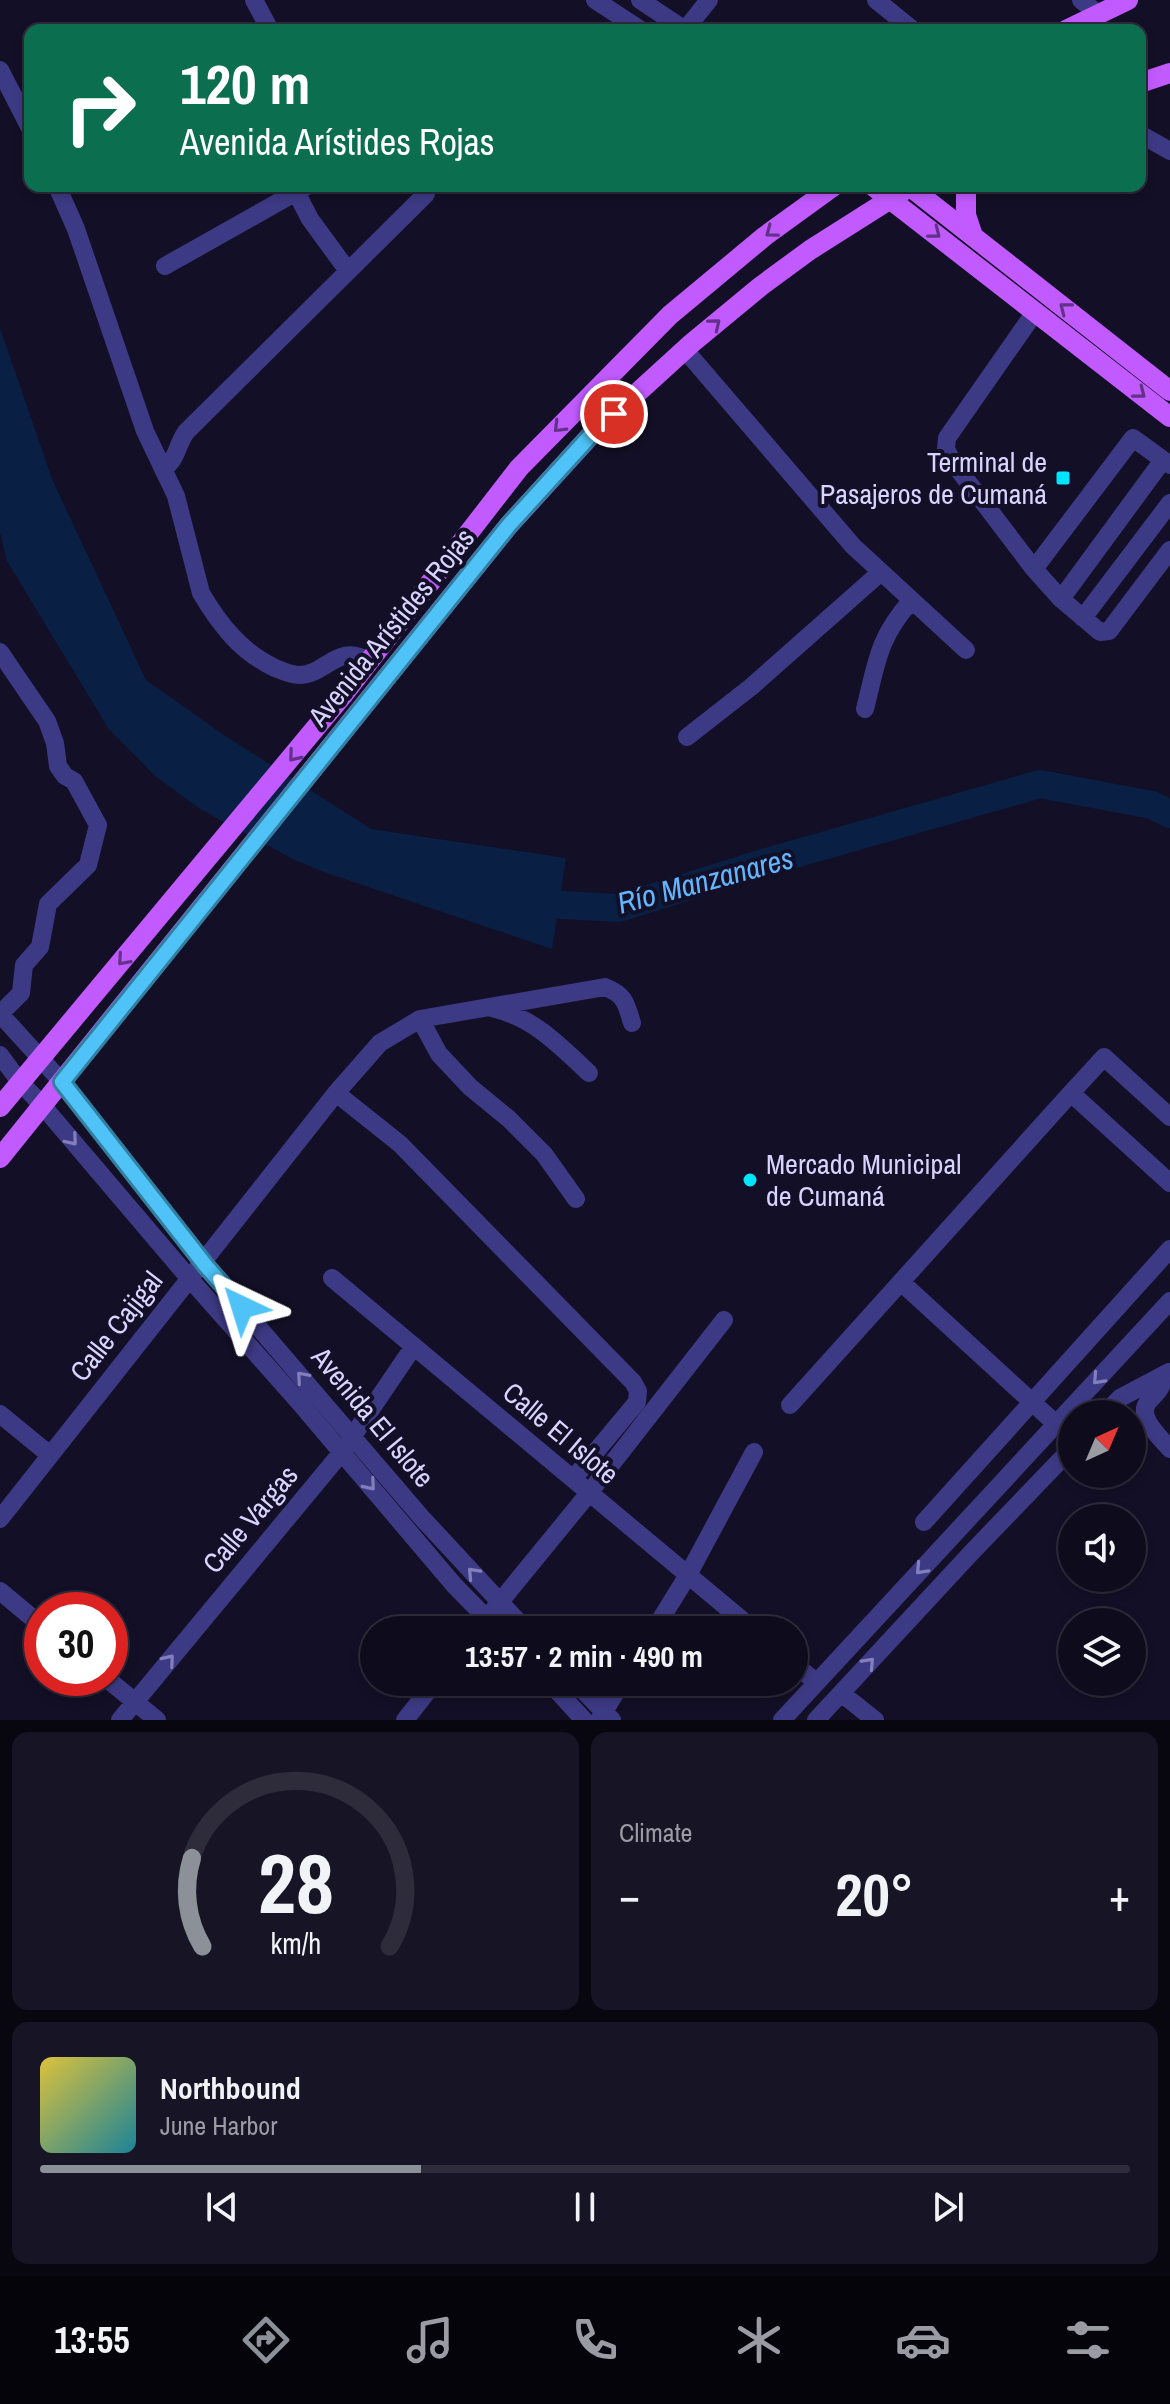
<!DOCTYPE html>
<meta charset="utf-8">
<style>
body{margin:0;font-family:"Archivo Narrow",sans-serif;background:#171425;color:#f1f3f6;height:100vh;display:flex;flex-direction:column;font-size:30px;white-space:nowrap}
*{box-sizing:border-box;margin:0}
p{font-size:26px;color:#9b9ba3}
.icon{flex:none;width:44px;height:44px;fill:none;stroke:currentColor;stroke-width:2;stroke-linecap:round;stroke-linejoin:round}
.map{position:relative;height:1720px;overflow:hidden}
.sheet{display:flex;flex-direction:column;gap:12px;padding:12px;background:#08060f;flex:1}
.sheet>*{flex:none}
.guide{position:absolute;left:24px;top:24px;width:1122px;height:168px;border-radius:16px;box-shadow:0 4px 12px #0003,0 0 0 2px #2e2b3b;background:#0b6e4f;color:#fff;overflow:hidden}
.needle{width:52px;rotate:44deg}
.tools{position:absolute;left:1058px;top:1400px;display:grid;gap:16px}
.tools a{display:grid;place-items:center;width:88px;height:88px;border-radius:50%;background:#0e0b1c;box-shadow:0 4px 12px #0003,0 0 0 2px #2e2b3b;font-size:40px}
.speed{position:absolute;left:24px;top:1592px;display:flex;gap:16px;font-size:40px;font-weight:700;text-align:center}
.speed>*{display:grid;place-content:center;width:104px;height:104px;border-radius:50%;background:#0e0b1c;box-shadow:0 4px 12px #0003,0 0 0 2px #2e2b3b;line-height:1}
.speed .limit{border:12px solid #d22;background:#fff;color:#111}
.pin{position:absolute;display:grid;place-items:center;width:68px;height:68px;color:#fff;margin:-34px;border:4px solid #fff;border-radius:50%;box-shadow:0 2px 8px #0007}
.me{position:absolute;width:88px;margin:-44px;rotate:319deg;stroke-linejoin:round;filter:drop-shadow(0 0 6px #0008)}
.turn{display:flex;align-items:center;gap:28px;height:168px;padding:0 24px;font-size:36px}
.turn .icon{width:104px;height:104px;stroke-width:2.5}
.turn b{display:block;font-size:56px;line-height:68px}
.big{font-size:60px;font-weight:700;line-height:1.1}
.sheet .card{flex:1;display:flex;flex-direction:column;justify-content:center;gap:12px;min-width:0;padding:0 28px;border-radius:16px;background:#171425}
.sheet .dial{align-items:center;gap:0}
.dial svg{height:208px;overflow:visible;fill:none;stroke:#2e2b3b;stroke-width:7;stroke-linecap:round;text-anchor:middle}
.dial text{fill:#f1f3f6;stroke:none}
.song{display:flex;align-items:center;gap:24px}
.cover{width:96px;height:96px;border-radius:12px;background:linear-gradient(135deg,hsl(50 70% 55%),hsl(190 70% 35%))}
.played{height:8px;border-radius:4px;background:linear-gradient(90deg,#8c9099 35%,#2e2b3b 35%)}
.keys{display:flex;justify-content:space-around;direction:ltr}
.heat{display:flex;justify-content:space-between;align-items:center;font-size:44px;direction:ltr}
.sheet .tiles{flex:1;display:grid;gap:12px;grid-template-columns:1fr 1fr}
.card:last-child{grid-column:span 2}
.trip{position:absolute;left:360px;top:1616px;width:448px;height:80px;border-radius:40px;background:#0e0b1c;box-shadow:0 4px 12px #0003,0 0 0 2px #2e2b3b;font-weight:700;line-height:80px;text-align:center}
.tabs{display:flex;height:128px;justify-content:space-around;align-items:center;background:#06040b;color:#9b9ba3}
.tabs .icon{width:56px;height:56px}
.tabs .on{color:#8c9099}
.tabs b{font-size:36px;color:#f1f3f6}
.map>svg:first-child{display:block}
.water{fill:#0a1f44}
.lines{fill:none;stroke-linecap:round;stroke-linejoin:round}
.river{stroke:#0a1f44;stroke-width:28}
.minor{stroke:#3d3a85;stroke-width:18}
.major{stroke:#c25bff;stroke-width:20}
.oneway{stroke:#623188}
.oneway2{stroke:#837fbc}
.route-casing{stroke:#337fa1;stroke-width:20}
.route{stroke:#4fc3f7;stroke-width:14}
.poi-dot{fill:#00e5ff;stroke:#130f26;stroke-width:3}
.labels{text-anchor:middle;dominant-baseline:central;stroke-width:8;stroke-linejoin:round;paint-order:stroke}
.poi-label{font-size:28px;fill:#d9d4ff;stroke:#130f26;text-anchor:end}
.street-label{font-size:28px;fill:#d9d4ff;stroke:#130f26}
.water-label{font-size:30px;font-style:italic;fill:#62b6ff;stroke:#130f26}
</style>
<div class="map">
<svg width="1170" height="1720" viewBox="0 0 1170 1720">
<rect width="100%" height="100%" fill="#130f26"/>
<path class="water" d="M0 328 52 479 146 680 221 733 371 829 566 858 552 949 321 871 293 859 200 809 155 776 108 728 7 561 0 533Z"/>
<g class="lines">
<path class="river" d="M525 903 619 908 763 863 1040 784 1152 805 1170 814"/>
<path class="minor" d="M254 0 270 30
M595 0 641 30
M640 0 685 30
M876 0 913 30
M1081 0 1097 13
M685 30 709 0
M0 70 30 128
M1140 134 1170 151
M57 186 76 229 145 431 176 496 201 593C220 625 241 652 275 668 282 671 291 675 299 675 326 675 339 641 369 662
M296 192 310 219 348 271
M165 266 307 186
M1035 312 947 438 946 449 952 461 1034 569 1061 599 1100 632 1109 631 1170 550
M685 350 853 546 966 650
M163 469C178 459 176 446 186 432L426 194
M1034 569 1133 438 1170 465
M1061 599 1163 460
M1083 618 1170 503
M0 652 47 721 55 743 58 766 65 776 74 781 98 825 88 865 48 904 40 947 24 965 21 993 0 1014
M865 709C877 662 878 638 911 601
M687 737 751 687 881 572
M492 1008C534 1018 558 1044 589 1073
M0 1014 62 1082 206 1266 422 1518 526 1630
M420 1019 439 1054 470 1087 509 1119 544 1154 576 1199
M0 1055 20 1082 42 1105 189 1278 299 1402 454 1585 498 1630
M336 1093 400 1144 633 1382 638 1391 637 1402 573 1479
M1071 1093 1104 1057 1170 1117
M332 1278 754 1630
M901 1282 1056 1424
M1165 1374C1160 1391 1160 1389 1149 1401 1135 1416 1160 1437 1170 1449
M790 1405 1071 1093 1170 1183
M0 1414 50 1455
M1104 1414 1120 1398 1169 1372
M0 1519 336 1093 380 1043 420 1019 605 987C625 995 626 1003 632 1023
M924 1522 1170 1249
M0 1591 42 1626
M477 1630 589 1493 724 1320
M654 1630 688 1575 754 1452
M794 1664 816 1682
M106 1678 157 1720
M549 1682 584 1720
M575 1682 612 1720
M841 1693 875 1720
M120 1720 342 1452 414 1346
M405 1720 435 1682
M599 1720 622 1682
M782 1720 1170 1301
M816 1720 972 1552 1072 1448"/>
<path class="major" d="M1066 30 1128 0
M1140 83 1170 73
M873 186 1170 417
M909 186 1170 391
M966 186V215L973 236
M0 1107 343 695 519 468 670 315 765 236 834 186
M0 1158 509 525 591 435 692 343 761 286 810 250 911 186"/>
</g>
<defs><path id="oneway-chevron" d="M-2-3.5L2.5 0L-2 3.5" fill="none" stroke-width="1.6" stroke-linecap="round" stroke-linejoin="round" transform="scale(2)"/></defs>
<g class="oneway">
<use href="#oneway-chevron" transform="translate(771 232) rotate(143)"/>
<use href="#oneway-chevron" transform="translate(935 233) rotate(38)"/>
<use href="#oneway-chevron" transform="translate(1065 308) rotate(-142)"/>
<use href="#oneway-chevron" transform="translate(715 324) rotate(-39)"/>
<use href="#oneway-chevron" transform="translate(1140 393) rotate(38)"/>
<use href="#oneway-chevron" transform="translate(559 427) rotate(135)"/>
<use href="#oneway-chevron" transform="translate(294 756) rotate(130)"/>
<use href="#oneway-chevron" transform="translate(123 960) rotate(131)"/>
</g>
<g class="oneway2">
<use href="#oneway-chevron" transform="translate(72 1140) rotate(50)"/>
<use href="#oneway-chevron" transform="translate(302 1377) rotate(-131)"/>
<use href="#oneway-chevron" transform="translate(1098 1379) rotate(133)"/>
<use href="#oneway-chevron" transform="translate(370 1485) rotate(50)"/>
<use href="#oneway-chevron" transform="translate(921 1569) rotate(133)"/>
<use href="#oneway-chevron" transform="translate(473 1573) rotate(-133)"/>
<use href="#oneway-chevron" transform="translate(169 1660) rotate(-50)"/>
<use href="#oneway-chevron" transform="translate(869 1663) rotate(-47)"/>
</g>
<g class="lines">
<g class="route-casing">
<path id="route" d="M242 1307 206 1266 62 1082 509 525 591 435 614 414"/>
</g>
<use href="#route" class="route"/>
</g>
<g class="poi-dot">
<rect x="1055" y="470" width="16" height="16" rx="4"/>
<circle cx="750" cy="1180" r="8"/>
</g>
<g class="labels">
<g class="poi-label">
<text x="1047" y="462">Terminal de<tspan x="1047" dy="32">Pasajeros de Cumaná</tspan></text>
<text x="766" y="1164" text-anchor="start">Mercado Municipal<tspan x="766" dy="32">de Cumaná</tspan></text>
</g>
<g class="street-label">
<text transform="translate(391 627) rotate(-51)">Avenida Arístides Rojas</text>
<text transform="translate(116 1326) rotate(-52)">Calle Cajigal</text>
<text transform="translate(373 1417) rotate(50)">Avenida El Islote</text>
<text transform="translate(561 1433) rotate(40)">Calle El Islote</text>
<text transform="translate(250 1519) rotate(-50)">Calle Vargas</text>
</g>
<g class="water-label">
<text transform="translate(705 880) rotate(-15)">Río Manzanares</text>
</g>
</g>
</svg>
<div class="tools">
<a><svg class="needle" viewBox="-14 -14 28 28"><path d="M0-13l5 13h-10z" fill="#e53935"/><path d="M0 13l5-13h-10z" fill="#9b9ba3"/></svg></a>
<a><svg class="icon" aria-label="sound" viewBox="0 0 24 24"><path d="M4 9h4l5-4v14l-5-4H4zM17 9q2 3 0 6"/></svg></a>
<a><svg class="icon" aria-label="layers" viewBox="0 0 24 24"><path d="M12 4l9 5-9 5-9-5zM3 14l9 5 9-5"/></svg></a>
</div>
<div class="speed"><div class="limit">30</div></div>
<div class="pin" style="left:614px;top:414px;background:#d93025"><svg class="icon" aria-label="arrive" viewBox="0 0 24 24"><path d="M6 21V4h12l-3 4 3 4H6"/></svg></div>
<svg class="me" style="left:242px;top:1307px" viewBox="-20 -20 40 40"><path d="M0-17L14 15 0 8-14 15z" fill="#4fc3f7" stroke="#fff" stroke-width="4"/></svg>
<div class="trip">13:57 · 2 min · 490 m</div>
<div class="guide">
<div class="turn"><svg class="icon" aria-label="right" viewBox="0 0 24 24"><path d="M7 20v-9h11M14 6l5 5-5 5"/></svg><div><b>120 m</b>Avenida Arístides Rojas</div></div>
</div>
</div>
<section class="sheet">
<div class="tiles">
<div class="card dial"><svg viewBox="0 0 100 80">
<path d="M14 69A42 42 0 1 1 86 69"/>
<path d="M14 69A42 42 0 0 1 10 35" stroke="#8c9099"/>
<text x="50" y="56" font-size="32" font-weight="700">28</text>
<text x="50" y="72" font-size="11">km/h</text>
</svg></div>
<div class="card"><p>Climate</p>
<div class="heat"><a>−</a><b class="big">20°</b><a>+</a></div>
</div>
<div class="card">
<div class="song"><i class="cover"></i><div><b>Northbound</b><p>June Harbor</p></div></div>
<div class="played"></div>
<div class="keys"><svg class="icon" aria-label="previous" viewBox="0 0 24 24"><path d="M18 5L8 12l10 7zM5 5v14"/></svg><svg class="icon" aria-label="pause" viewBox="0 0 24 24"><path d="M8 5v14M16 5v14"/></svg><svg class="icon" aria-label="next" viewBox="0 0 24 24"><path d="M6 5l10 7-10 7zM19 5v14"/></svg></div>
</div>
</div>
</section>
<nav class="tabs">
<b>13:55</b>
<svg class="icon on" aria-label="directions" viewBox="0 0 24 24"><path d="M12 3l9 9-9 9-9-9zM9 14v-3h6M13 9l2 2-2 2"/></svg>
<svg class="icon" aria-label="music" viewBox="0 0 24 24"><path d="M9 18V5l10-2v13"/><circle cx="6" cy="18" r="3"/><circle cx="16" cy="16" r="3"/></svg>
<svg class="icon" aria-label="phone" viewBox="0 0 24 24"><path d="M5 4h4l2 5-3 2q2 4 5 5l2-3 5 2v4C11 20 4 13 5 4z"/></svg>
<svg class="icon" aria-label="climate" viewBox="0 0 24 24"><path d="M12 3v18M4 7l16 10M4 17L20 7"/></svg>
<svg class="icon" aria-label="car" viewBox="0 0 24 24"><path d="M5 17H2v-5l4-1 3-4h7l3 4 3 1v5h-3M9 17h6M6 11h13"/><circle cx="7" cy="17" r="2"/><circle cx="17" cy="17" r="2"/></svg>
<svg class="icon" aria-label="filters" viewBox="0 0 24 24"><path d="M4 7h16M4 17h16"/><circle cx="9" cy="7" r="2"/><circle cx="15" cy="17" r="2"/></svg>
</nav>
